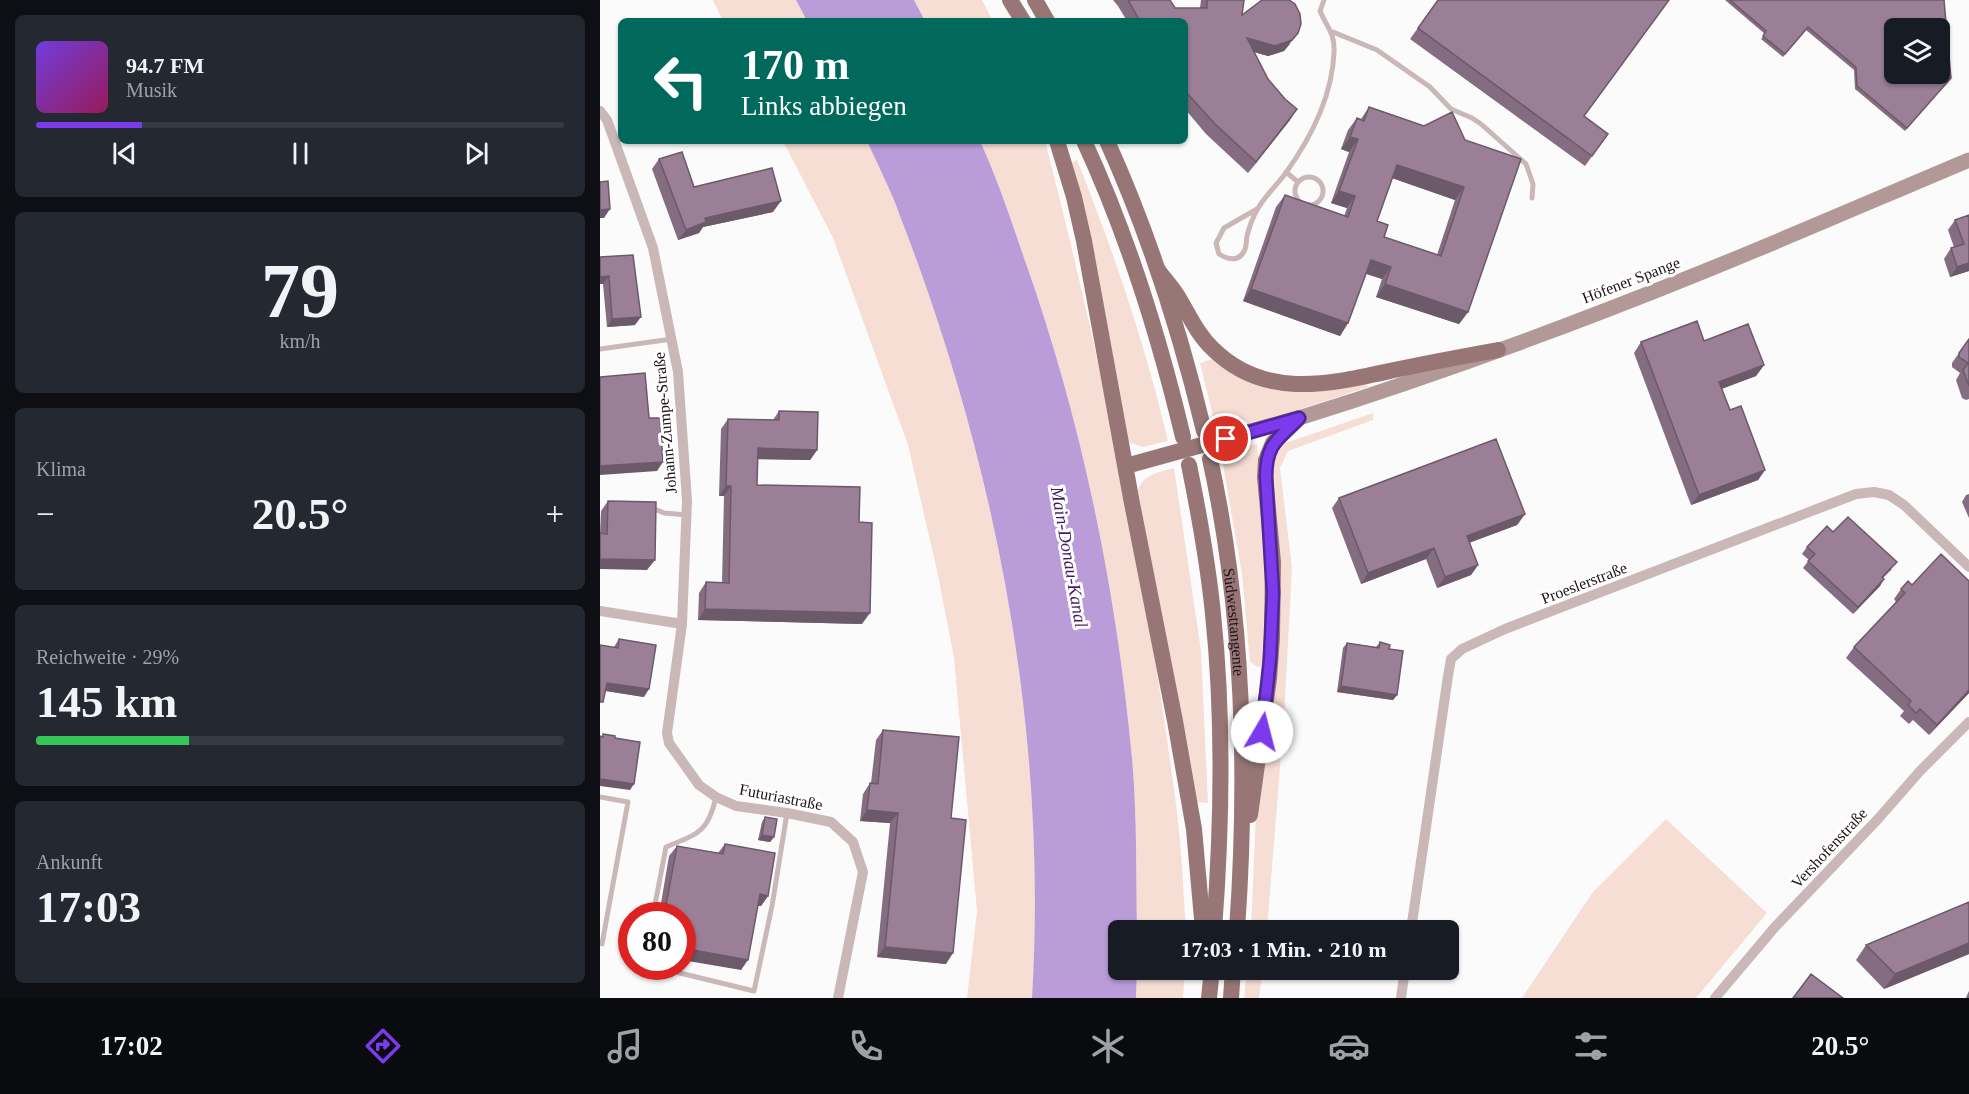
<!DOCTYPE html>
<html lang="de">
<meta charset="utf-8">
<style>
body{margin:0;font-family:Georgia,serif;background:#242831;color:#f1f3f6;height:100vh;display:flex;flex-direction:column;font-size:22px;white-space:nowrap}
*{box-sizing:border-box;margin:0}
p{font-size:20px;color:#9ea1a6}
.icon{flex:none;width:33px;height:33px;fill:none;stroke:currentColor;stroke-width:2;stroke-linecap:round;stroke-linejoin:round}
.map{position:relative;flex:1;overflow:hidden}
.drawer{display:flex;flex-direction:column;gap:15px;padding:15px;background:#0d0f14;width:600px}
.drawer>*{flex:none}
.hud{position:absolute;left:18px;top:18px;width:570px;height:126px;border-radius:9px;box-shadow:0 2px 4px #0004;background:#00695c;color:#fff;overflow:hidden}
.controls{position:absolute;left:1284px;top:18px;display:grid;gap:12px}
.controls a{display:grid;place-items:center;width:66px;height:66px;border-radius:9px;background:#171b24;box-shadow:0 2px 4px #0004;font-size:30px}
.speed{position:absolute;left:18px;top:902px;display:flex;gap:12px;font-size:30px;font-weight:700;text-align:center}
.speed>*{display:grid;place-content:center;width:78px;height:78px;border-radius:50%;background:#171b24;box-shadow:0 2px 4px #0004;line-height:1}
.speed .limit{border:9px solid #d22;background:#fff;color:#111}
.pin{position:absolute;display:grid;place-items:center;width:51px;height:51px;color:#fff;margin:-26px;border:3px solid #fff;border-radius:50%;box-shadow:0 2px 6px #0007}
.me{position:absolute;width:66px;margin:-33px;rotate:8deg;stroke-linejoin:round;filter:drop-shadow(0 0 4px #0008)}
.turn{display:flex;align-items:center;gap:21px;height:126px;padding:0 24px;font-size:27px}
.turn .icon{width:78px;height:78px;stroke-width:2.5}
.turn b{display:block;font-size:42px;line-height:51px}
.big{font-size:45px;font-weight:700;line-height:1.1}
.drawer .tile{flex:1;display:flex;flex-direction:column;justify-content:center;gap:9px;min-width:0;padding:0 21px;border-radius:9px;background:#242831}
.drawer .dial{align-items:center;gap:0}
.dial b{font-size:78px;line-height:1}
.song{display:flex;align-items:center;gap:18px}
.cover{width:72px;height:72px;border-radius:9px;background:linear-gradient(135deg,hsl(260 70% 55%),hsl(330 70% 35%))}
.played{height:6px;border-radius:3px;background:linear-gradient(90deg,#7c3aed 20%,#363941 20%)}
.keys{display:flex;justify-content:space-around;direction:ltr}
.heat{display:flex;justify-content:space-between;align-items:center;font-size:33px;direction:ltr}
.charge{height:9px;border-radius:4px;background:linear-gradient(90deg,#34c759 29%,#363941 0)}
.trip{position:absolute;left:508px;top:920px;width:351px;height:60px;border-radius:9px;background:#171b24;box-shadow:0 2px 4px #0004;font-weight:700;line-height:60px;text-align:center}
.tab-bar{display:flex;height:96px;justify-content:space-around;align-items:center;background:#090b0e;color:#9ea1a6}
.tab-bar .icon{width:42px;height:42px}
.tab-bar .active{color:#7c3aed}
.tab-bar b{font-size:27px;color:#f1f3f6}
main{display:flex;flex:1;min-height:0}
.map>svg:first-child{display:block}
.green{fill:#f6ded5}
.water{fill:#b99cd8}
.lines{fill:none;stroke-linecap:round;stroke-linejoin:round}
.service{stroke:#cab8b8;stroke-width:5}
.minor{stroke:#cab8b8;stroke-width:10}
.secondary{stroke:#b29897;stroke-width:15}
.trunk{stroke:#987676;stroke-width:16}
.wall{fill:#846d81;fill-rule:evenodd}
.shaded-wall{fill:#6c5969}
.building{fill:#9a7f96;stroke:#6c5969;stroke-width:1.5;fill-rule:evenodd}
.route-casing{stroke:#51269a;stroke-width:15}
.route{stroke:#7c3aed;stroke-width:10}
.labels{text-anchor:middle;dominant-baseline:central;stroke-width:6;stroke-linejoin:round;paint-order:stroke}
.street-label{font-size:16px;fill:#1f1217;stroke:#fff}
.water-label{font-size:18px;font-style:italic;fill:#441c63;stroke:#fff}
</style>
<main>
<section class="drawer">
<div class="tile">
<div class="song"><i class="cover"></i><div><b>94.7 FM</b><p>Musik</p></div></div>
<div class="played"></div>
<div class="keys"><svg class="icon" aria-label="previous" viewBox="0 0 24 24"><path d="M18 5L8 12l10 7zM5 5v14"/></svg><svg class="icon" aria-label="pause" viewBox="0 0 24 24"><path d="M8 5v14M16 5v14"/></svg><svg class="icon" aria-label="next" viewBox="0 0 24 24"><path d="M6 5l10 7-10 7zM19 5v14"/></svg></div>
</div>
<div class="tile dial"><b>79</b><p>km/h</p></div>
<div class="tile"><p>Klima</p>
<div class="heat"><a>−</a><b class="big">20.5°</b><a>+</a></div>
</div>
<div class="tile"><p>Reichweite · 29%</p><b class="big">145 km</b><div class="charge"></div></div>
<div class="tile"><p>Ankunft</p><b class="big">17:03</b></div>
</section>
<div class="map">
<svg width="1369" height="998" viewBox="0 0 1369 998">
<rect width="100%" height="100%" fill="#fbfbfb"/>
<path class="green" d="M113 0H196L207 21H123Z
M314 0H382L393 21H325Z
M183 141H267C278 166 291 190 300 216 396 463 448 732 432 998H367L377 911 354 658 338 575 308 445 233 238Z
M380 141H445C502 362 548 586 577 812 582 851 583 891 586 930H537C536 874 537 813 532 758 516 587 481 417 423 255 410 217 397 178 380 141Z
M477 160C514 252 545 344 568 441L542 447 528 442 469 164Z
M612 359 633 373 766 381 768 387 689 413 648 423 646 420 616 428 600 363Z
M773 413V420L688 451 680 468 692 568 684 717 667 930H651L671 467 678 449 686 443Z
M657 444 668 580 662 666 658 667 650 662 642 574 621 453Z
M574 468 601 651 608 803 597 802 538 490C544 474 559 472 574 468Z
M1066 819 1167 913 1096 998H922L993 892Z
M537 969H585L583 998H536Z
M647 969H663L659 998H644Z"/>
<path class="water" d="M196 0H314L325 21H207Z
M267 141H380C397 178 410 217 423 255 481 417 516 587 532 758 537 813 536 874 537 930H519V969H537L536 998H432C448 732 396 463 300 216 291 190 278 166 267 141Z"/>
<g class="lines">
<path class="service" d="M733 32 777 50 830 87 851 109 872 118 881 124 926 164 933 184 932 198
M686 172 698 182
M695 191a14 14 0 1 1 28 0a14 14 0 1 1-28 0Z
M657 209 624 228 616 243 619 254C627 259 637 262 643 253 647 248 646 242 647 236 649 228 653 217 657 210 664 197 676 186 685 174 711 138 732 98 734 53 735 32 727 28 720 11L724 0
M0 349 72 339
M50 507 64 513 87 515
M0 797 28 802 2 944 0 943
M53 915 66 847C97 834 108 833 116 797
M51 966 154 991 172 906 187 813"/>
<path class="minor" d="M0 111 7 120 53 248 78 372 87 501 82 624 67 733 69 743 99 785 116 797 136 806 187 813 231 822 253 842 263 872 238 998
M0 611 82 624
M811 930 848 676 851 659 862 649 905 629 1256 494 1274 492 1289 495 1304 505 1369 567
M801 998 805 969
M1115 998 1175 927 1278 819 1320 771 1369 722"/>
<path class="secondary" d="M699 418C836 375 972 325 1105 271 1194 235 1281 197 1369 160"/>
<g class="trunk">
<path d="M410 0 423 21"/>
<path d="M435 0 447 21"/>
<path d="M457 141 474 197 484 241 531 498 575 721 594 829 603 930"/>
<path d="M484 141C528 236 559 336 583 437"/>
<path d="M507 141C549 234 580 331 604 431"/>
<path d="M558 270C565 280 574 289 580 300 590 317 598 335 613 349 667 402 734 383 799 369 832 362 865 356 898 350"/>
<path id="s1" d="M610 459C644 613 648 773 637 930"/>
<path d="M589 465C599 514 608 564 613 614 624 719 622 825 614 930"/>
<path d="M526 466 696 419"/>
<path d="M650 815 669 679 672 638 673 562 665 477 666 460 673 443 699 418"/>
<path d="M609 998 612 969"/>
<path d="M631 998 633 969"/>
</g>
</g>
<path class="wall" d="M513 0H570L575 8H600L601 0H644L642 15 690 44 684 51 668 56 654 52 690 120 648 173 606 134 585 109V21H527L518 6Z
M838 0 984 116 1008 134 985 166 810 39Z
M1125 0H1344L1351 78 1305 131 1255 89 1254 70 1206 30 1183 57 1161 39 1165 34Z
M769 107 865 140 868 312 859 324 776 297 782 279 766 274 748 323 740 336 643 301 676 207 685 195 744 216 747 208 731 203 749 152 741 149 748 130 757 118 761 119ZM792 178 855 200 837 255 784 237 777 221Z
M59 159 94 187 173 212 103 227 99 233 78 240 52 169Z
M1369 215V271L1350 277 1344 259 1351 248 1354 247 1348 230 1355 220Z
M0 257 35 325 7 327 3 284H0Z
M1369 339V399L1366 400 1362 398 1356 380 1360 373 1352 367V363Z
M1104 341 1164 365 1156 376 1122 389 1130 410 1165 470 1158 480 1091 505 1034 353 1041 342Z
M179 411 217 450 210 460 157 459V485L259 522 262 624 98 620 99 593 106 582 122 583 124 496H119L121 429 128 419 173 420Z
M1369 494V518L1362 502 1366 495Z
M739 498 925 514 917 525 869 543 878 565 871 575 837 588 826 559 761 584 732 508Z
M8 501 47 570 0 533 1 511Z
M1233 532 1292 569 1283 578 1280 586 1253 614 1203 568 1209 560 1202 554 1207 547Z
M1369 581V693L1329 735 1313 720 1309 724 1300 716 1304 711 1246 658 1254 647 1296 602 1294 599 1301 589 1312 585Z
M19 639 44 697 5 691 14 647Z
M780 642 789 649 797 695 793 700 737 692 743 648 747 643 776 647Z
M283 730 351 818 346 964 277 957 290 823 260 821 263 794 270 783H271L276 740Z
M165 817 174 837 170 842 158 840 162 822Z
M125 844 168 896 161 906H158L141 970 82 915H59L69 856 77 846 118 853Z
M1369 902V954L1284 989 1256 960 1266 945Z
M1369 991V998H1366L1368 993Z"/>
<path class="shaded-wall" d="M698 33 684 51 668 56 640 48 647 38Z
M697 109 690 120 648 173 656 162Z
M750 137 758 139 749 152 741 149Z
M797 165 864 187 855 200 789 177Z
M739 191 755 196 747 208 731 203Z
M181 201 173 212 103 227 99 233 78 240 86 230 105 218Z
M10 209 4 218H0V210Z
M771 260 791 267 782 279 762 272Z
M1369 263V271L1350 277 1357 267Z
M9 276 3 284H0V277Z
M785 284 868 312 859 324 776 297Z
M651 289 748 323 740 336 643 301Z
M41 317 35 325 7 327 12 319Z
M1164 365 1156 376 1112 392 1119 382Z
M158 448 217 450 210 460 150 459Z
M63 462 57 471 0 475V466Z
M1165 470 1158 480 1091 505 1099 495Z
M126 486H131L124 496H119Z
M925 514 917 525 860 546 867 536Z
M834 548 826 559 761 584 768 573Z
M0 559 55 560 47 570 0 569Z
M878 565 871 575 837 588 845 577Z
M1284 579 1280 586 1253 614 1258 607Z
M105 609 270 613 262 624 98 620Z
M7 683 49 689 44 697 1 690Z
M741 686 797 695 793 700 737 692Z
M1369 690V693L1329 735 1337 725Z
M1 779 34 784 30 790 0 786Z
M267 810 298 813 290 823 260 821Z
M162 835 174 837 170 842 158 840Z
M160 894 168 896 161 906 153 905Z
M1369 943V954L1284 989 1295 974Z
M285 947 353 953 346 964 277 957Z
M82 948 148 960 141 970 82 960Z"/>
<path class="building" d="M528 0H570L575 8H607V0H644L642 15 662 0H689L695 4 700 14 701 24 698 33 692 40 675 46 647 38 668 79 685 99 697 109 656 162 614 123 585 91V21H540Z
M838 0H1069L984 116 1008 134 992 156 818 28Z
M1130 0H1344L1351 78 1307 128 1257 86 1256 67 1208 27 1185 54 1163 36 1166 31ZM1294 28H1340V74H1294Z
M769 107 824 126 852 112 865 140 921 159 868 312 785 284 791 267 771 260 748 323 651 289 685 195 748 217 755 196 739 191 758 139 750 137 757 118 764 121ZM797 165 864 187 841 256 784 237 788 225 777 221Z
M82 152 94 187 172 168 181 201 105 218 106 222 86 230 59 159Z
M8 181 10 209 0 210V182Z
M1369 215V263L1357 267 1351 248 1364 244 1355 220Z
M33 255 41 317 12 319 9 276 0 277V257Z
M1097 321 1104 341 1148 324 1164 365 1119 382 1130 410 1141 406 1165 470 1099 495 1041 342Z
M1369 339V386L1363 370 1368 363 1359 357V353Z
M45 373 49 418H60L63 462 0 466V377Z
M179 411 218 412 217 450 158 448 157 485 260 487 259 522 272 523 270 613 105 609 106 582 129 583 131 486H126L128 419 179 420Z
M896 439 925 514 867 536 878 565 845 577 834 548 768 573 739 498Z
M8 501 56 502 55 560 0 559V533L7 534Z
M1248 517 1297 562 1282 577 1284 579 1258 607 1208 561 1215 554 1207 547 1227 526 1233 532Z
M1341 554 1369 581V690L1337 725 1320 709 1316 713 1308 705 1311 701 1254 647 1305 593 1301 589 1308 581 1312 585Z
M19 639 56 645 49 689 7 683 3 702H0V645L18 648Z
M780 642 790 645 789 649 803 651 797 695 741 686 747 643 779 648Z
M283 730 359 737 351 818 366 820 353 953 285 947 298 813 267 810 270 783 278 784Z
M3 734 15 736V738L40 742 34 784 1 779 0 785V736L3 737Z
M165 817 177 819 174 837 162 835Z
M125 844 175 853 168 896 160 894 148 960 82 948V915H64L77 846 123 854Z
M1369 902V943L1295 974 1266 945Z
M1211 974 1243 998H1193Z"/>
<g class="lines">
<g class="route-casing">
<path id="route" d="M626 439 699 418C678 440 666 443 666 477L673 593 670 660 662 732"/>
</g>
<use href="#route" class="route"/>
</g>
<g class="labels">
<g class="street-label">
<text transform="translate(1031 280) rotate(-21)">Höfener Spange</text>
<text transform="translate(65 423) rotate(-95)">Johann-Zumpe-Straße</text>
<text transform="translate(984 583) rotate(-21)">Proeslerstraße</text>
<text stroke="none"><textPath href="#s1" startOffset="165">Südwesttangente</textPath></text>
<text transform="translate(181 797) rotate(11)">Futuriastraße</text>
<text transform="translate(1229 848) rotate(-47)">Vershofenstraße</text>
</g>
<g class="water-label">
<text transform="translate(469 557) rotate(80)">Main-Donau-Kanal</text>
</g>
</g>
</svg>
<div class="controls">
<a><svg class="icon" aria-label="layers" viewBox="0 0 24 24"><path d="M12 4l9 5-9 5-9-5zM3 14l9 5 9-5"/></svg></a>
</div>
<div class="speed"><div class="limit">80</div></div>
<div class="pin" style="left:626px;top:439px;background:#d93025"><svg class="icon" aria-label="arrive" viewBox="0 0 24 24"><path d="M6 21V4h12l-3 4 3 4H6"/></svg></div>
<svg class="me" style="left:662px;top:732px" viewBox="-20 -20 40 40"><circle r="19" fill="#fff"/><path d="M0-13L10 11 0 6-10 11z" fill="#7c3aed"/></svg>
<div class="trip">17:03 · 1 Min. · 210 m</div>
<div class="hud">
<div class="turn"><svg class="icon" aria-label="left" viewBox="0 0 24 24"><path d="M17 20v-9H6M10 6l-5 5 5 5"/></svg><div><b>170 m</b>Links abbiegen</div></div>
</div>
</div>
</main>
<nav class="tab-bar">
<b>17:02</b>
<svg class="icon active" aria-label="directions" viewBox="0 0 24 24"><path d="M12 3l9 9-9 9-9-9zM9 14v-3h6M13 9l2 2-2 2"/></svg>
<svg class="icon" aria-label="music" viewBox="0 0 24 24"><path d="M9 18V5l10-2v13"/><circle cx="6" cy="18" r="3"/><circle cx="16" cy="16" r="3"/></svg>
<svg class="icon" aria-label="phone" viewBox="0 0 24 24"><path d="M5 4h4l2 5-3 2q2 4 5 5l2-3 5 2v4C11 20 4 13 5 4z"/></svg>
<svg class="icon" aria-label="climate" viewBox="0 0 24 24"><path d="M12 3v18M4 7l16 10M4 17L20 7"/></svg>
<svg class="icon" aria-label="car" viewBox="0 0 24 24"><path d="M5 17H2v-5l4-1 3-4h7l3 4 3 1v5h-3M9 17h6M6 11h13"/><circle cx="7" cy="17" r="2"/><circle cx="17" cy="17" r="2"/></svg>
<svg class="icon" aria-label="filters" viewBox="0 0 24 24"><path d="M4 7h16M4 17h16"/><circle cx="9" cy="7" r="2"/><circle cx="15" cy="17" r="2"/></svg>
<b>20.5°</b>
</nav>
